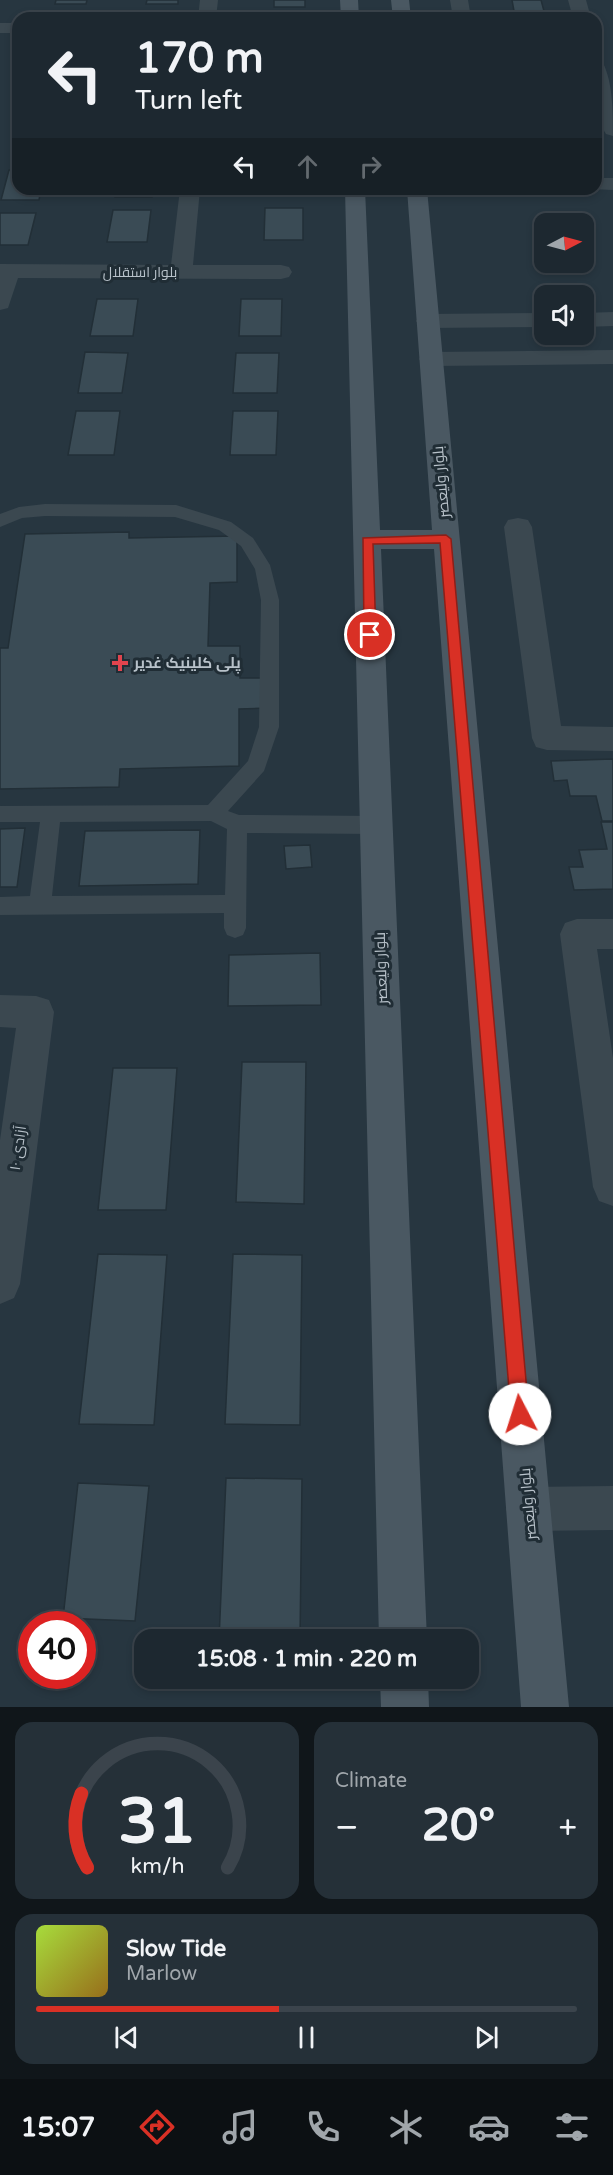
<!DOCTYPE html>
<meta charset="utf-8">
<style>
body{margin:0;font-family:"Varela Round",Cairo,sans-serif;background:#253038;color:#f1f3f6;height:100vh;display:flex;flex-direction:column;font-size:22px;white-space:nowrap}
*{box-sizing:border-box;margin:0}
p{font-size:20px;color:#a0a6ab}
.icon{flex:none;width:33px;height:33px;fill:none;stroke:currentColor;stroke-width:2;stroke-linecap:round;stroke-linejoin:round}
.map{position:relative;height:1707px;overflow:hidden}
.panel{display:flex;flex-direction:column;gap:15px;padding:15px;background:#10161a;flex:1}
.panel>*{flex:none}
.hud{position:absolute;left:12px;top:12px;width:590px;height:183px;border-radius:18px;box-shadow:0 3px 9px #0003,0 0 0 2px #3b444c;background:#1d2830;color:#f1f3f6;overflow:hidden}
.needle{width:39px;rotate:84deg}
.controls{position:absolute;left:534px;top:213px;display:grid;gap:12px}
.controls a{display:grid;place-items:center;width:60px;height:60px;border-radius:12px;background:#1d2830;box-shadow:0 3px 9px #0003,0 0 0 2px #3b444c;font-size:30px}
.speed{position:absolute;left:18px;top:1611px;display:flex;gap:12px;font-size:30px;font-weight:700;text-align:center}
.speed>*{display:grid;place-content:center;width:78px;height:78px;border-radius:50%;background:#1d2830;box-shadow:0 3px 9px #0003,0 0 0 2px #3b444c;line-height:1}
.speed .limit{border:9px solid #d22;background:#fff;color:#111}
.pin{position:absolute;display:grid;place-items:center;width:51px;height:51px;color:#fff;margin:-26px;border:3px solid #fff;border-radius:50%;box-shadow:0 2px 6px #0007}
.me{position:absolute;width:66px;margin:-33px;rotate:355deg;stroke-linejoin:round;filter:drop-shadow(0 0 4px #0008)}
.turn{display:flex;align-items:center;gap:21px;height:126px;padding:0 24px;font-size:27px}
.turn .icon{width:78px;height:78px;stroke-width:2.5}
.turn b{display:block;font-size:42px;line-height:51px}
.lanes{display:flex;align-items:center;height:57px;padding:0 24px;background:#0003;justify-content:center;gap:30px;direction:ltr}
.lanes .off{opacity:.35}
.big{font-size:45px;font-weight:700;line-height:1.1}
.panel .tile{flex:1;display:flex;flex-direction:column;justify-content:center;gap:9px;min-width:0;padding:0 21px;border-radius:18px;background:#253038}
.panel .dial{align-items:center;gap:0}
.dial svg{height:156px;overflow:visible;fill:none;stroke:#3b444c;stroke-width:7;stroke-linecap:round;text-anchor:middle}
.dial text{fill:#f1f3f6;stroke:none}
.song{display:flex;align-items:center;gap:18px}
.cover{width:72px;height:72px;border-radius:9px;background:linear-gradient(135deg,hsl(80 70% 55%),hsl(40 70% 35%))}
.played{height:6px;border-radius:3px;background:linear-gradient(90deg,#d93025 45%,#3b444c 45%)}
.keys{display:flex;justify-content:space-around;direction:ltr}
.heat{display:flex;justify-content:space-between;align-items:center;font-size:33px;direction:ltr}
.panel .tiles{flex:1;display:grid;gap:15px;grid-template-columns:1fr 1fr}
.tile:last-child{grid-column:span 2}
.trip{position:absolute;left:134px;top:1629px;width:345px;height:60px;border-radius:18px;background:#1d2830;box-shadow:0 3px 9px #0003,0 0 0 2px #3b444c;font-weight:700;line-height:60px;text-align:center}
.tabs{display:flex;height:96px;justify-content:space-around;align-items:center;background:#0c1013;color:#a0a6ab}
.tabs .icon{width:42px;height:42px}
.tabs .current{color:#d93025}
.tabs b{font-size:27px;color:#f1f3f6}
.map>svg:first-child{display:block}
.building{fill:#3a4b55;stroke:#222f37;stroke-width:1.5}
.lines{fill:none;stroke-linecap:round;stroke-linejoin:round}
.lane{fill:#3b4850;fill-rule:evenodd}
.street{fill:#3b4850;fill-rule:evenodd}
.secondary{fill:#4a5862;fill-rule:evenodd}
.route{fill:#d93025;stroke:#8d1f18;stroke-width:1.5}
.health-dot{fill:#e0444e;stroke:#202d35;stroke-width:2}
.labels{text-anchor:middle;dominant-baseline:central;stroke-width:6;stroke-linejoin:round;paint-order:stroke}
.far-street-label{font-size:14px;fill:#b8c2ca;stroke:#202d35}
.street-label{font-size:15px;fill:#b8c2ca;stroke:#202d35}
.poi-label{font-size:15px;font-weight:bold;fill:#b8c2ca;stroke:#202d35;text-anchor:start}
</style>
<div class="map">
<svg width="613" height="1707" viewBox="0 0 613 1707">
<rect width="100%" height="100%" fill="#273640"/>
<path class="building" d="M56 0H87L86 4H55Z
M147 0H178V4H146Z
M274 0H305V7H274Z
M512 0H541L544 11H514Z
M515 11H544L545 18H516Z
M9 170H18V189H41L39 200H1Z
M116 189H154L152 197H115Z
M266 189H303V195H266Z
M265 208H303V240H264Z
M113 210H151L147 242H107Z
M0 213H36L28 245H0Z
M97 299H138L133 336H90Z
M241 299H282L281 336H239Z
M85 352 128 353 122 393H78Z
M236 353H279L277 393H233Z
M76 411H120L114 455H68Z
M233 411H278L276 455H230Z
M129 532V538L237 536V582L210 583 208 646H240V678H266L267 708 239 709V766L120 769 119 787 0 789V648H8L25 534Z
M613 759V821H602L596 796H570L567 780 554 781 551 761Z
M601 822H613V889L574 890 569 867H583L579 850 607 849Z
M25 828 17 887H0V829Z
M200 830 198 884 79 886 85 831Z
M310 845 312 867 286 869 284 846Z
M320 953 321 1005 228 1006 229 955Z
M242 1062H306L304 1204 236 1202Z
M113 1068H177L166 1210H98Z
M98 1254 167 1255 154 1425 79 1424Z
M233 1254 302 1255 300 1425 225 1424Z
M226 1478 302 1479 300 1640H219Z
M78 1483 149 1486 135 1621 63 1618Z
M218 1678H300L299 1687 217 1685Z"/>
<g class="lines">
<path class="lane" d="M45 504 176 505 231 522 253 538 270 565 279 600V727L264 771 228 811 239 815 376 816 383 819 386 825 383 831 376 834 247 833 246 928 243 935 235 938 227 935 224 928V913L0 915V897L30 896 40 822H0V806L208 805 248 761 259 727 261 600 255 569 241 546 219 530 175 517 45 516 22 518 0 527V514L19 507ZM211 821 227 829 225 895 52 896 60 822Z"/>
<path class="street" d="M200 0H218L216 18H198Z
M450 0H468L471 18H453Z
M568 0H586L591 18H573Z
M0 23H18V33H0Z
M596 61 603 63C613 83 613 113 613 136L606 134C593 115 594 83 596 61Z
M596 178H613V190L591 189H596Z
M180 189H200L193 265H281L289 267 292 272 289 277 281 279 18 278 8 308 0 310V264L171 265Z
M613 312V326L584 327V313Z
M544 313V327L428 328 420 326 416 321 420 316 428 314Z
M613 350V364L431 366 423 364 419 359 423 354 431 352Z
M518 518 528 520 532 527 561 726 613 727V751L547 750 536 747 532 738 504 527 508 520Z
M577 919H613V949H597L613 1058V1206L599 1201 593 1187 560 934 565 923Z
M0 995 36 996 49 1000 54 1012 20 1284 14 1298 0 1304V1140L16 1028 0 1027Z
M613 1486V1530L528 1531 512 1525 506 1509 512 1493 528 1487Z"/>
<path class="secondary" d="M340 0H358L359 18H341Z
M391 0H409L411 18H393Z
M345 189H365L380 530H432L407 189H427L569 1707H521L434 549H381L427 1640H379Z
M380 1678H428L429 1707H381Z"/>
</g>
<path class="route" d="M446 535 451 539 529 1414 527 1420 520 1423 514 1420 511 1414 440 543 373 544 376 635 370 640 364 635 363 538Z"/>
<path class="health-dot" d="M117 654h6v6h6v6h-6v6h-6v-6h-6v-6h6z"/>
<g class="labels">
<g class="far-street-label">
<text x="140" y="272">بلوار استقلال</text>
</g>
<g class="street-label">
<text transform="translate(441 482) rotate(-95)">بلوار ولیعصر</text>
<text transform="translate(381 968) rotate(-92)">بلوار ولیعصر</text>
<text transform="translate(18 1148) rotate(-82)">آزادی ۱۰</text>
<text transform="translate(528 1504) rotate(-95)">بلوار ولیعصر</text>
</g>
<g class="poi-label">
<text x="134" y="663">پلی کلینیک غدیر</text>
</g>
</g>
</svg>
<div class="controls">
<a><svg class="needle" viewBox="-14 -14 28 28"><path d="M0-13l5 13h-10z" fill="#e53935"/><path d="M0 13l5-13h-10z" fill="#a0a6ab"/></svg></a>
<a><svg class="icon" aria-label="sound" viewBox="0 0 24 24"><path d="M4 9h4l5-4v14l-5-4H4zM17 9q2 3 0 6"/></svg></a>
</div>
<div class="speed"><div class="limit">40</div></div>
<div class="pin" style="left:370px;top:635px;background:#d93025"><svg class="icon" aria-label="arrive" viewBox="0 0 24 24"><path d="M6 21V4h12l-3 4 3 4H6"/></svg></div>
<svg class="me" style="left:520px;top:1414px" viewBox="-20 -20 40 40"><circle r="19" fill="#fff"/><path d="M0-13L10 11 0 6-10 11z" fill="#d93025"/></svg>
<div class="trip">15:08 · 1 min · 220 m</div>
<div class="hud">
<div class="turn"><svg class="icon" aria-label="left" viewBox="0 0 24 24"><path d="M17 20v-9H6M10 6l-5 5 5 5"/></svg><div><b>170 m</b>Turn left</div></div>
<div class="lanes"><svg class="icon" aria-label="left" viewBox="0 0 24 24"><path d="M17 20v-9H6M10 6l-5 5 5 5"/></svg><svg class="icon off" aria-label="ahead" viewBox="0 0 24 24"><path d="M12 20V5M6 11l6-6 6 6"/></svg><svg class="icon off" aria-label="right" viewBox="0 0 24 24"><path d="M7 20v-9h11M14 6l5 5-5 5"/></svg></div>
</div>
</div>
<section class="panel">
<div class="tiles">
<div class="tile dial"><svg viewBox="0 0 100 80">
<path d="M14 69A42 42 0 1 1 86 69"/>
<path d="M14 69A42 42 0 0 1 11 31" stroke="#d93025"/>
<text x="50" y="56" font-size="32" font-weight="700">31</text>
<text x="50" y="72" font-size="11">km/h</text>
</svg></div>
<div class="tile"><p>Climate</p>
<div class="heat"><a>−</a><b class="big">20°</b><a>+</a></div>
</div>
<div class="tile">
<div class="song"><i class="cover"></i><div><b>Slow Tide</b><p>Marlow</p></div></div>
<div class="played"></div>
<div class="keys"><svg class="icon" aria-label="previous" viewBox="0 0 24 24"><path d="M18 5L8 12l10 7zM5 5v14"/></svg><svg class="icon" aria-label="pause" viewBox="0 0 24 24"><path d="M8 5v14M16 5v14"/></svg><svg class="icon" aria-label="next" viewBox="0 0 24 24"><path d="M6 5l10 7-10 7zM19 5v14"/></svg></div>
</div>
</div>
</section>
<nav class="tabs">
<b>15:07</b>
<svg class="icon current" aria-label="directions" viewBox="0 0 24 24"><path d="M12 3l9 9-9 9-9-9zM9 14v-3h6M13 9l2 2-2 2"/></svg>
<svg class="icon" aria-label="music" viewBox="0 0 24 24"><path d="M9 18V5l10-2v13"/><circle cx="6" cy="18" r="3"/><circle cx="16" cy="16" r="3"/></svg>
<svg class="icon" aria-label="phone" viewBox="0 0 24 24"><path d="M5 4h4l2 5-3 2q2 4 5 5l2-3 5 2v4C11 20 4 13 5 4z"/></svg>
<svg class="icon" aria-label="climate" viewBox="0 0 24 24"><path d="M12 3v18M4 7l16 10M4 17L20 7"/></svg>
<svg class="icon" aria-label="car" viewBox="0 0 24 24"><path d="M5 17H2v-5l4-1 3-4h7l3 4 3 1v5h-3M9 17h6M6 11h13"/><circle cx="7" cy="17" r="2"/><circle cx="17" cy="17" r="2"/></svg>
<svg class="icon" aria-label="filters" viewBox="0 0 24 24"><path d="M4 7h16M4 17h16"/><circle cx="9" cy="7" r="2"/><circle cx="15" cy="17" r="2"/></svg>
</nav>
